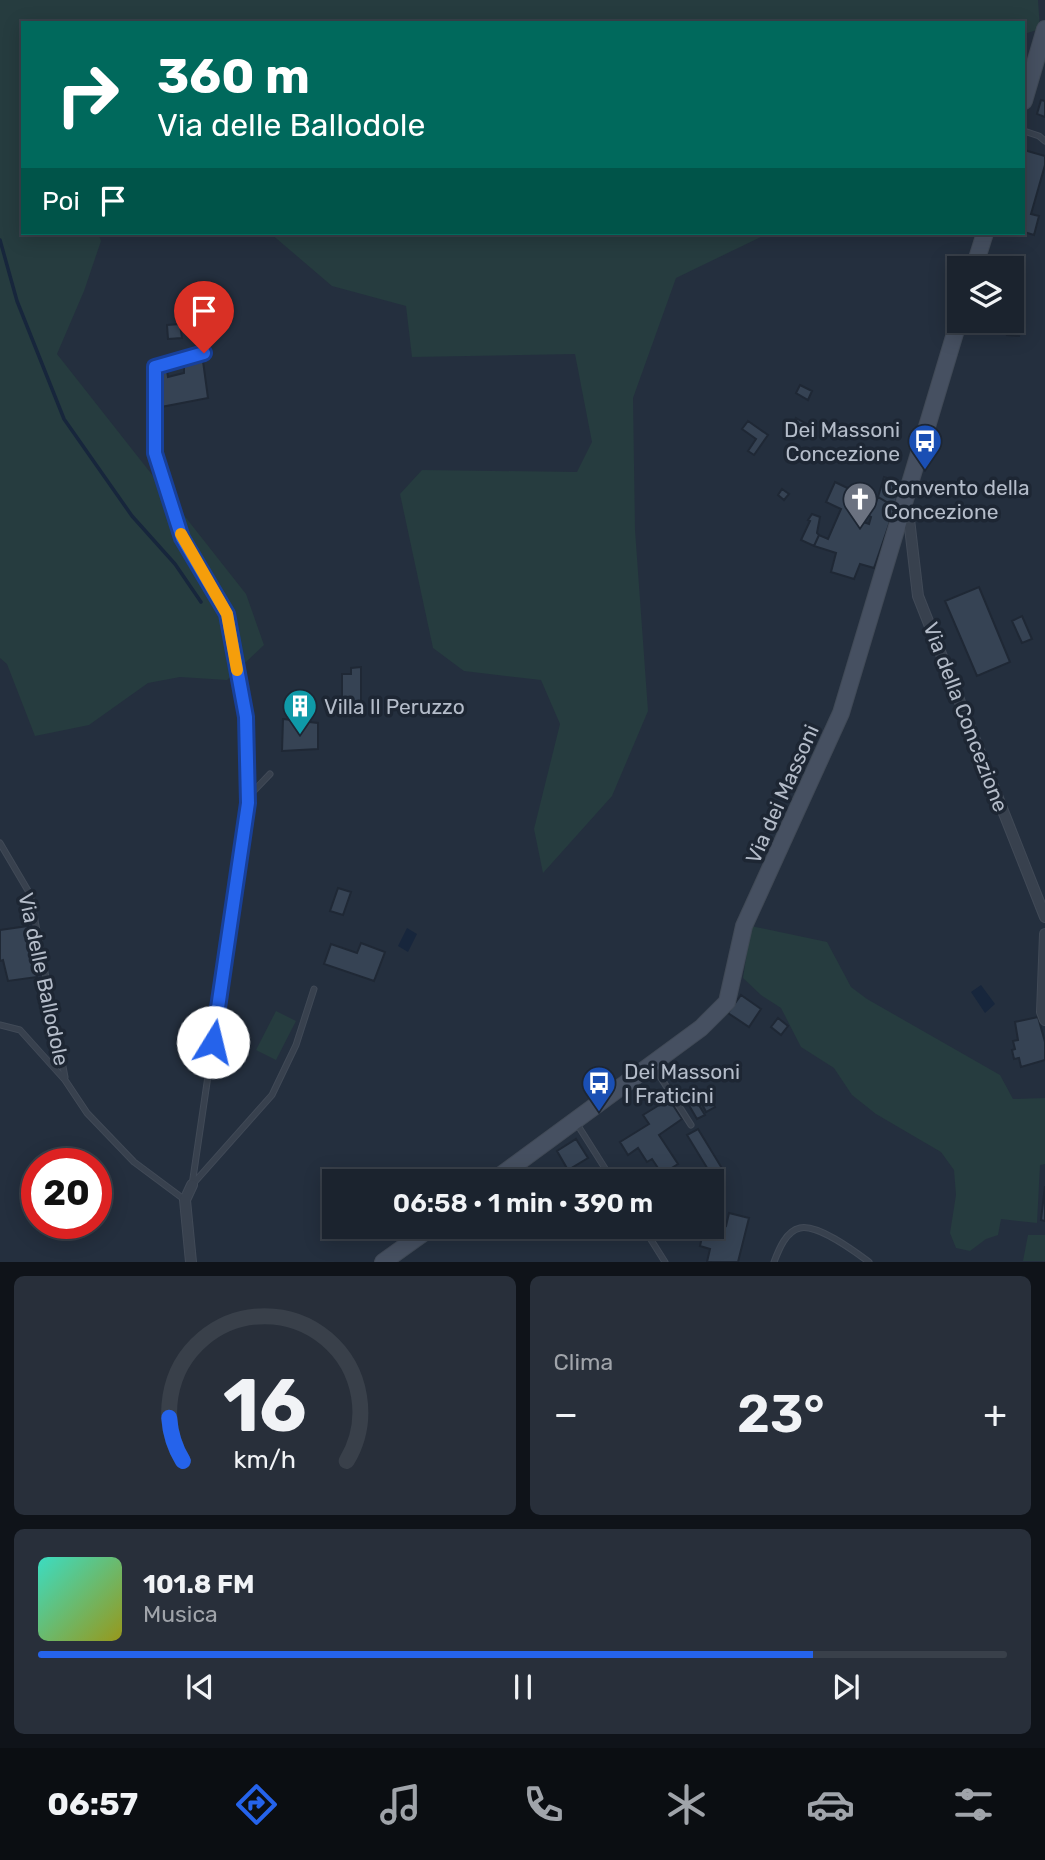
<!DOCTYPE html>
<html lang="it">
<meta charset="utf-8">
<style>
body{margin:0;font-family:Rubik,sans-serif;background:#282f3a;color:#f1f3f6;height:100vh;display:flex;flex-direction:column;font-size:26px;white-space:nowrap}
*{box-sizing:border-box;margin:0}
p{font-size:23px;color:#a0a4aa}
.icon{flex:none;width:38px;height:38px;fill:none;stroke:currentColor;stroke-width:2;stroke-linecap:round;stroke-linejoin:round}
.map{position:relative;height:1262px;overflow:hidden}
.sheet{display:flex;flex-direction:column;gap:14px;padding:14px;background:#0f1319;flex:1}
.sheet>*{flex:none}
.banner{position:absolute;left:21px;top:21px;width:1004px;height:214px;border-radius:0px;box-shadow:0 4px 18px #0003,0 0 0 2px #39404a;background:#00695c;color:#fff;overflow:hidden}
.buttons{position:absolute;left:947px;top:256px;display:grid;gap:14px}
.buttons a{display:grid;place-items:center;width:77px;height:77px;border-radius:0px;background:#1b232e;box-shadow:0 4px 18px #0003,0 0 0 2px #39404a;font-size:35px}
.speed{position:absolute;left:21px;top:1148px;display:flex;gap:14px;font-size:35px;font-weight:700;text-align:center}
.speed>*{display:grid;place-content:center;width:91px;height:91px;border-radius:50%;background:#1b232e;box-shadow:0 4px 18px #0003,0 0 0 2px #39404a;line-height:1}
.speed .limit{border:10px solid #d22;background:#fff;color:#111}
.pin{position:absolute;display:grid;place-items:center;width:60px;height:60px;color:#fff;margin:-72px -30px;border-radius:50% 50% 50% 0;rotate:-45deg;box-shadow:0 0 7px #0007}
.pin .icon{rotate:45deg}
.me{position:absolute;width:77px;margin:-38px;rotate:9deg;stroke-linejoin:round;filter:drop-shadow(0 0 5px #0008)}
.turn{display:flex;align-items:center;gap:24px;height:147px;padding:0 21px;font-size:32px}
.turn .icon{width:91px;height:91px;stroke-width:2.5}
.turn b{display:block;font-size:49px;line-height:60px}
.then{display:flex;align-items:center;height:66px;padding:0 21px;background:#0003;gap:14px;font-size:26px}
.big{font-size:52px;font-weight:600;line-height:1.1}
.sheet .tile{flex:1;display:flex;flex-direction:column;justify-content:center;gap:10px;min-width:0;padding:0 24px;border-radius:10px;background:#282f3a}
.sheet .dial{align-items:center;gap:0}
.dial svg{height:182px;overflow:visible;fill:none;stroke:#39404a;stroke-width:7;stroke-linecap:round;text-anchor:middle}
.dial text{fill:#f1f3f6;stroke:none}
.song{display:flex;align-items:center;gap:21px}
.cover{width:84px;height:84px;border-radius:10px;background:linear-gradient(135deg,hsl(170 70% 55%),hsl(60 70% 35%))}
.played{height:7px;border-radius:4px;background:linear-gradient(90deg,#2563eb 80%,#39404a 80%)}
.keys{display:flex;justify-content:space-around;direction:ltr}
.heat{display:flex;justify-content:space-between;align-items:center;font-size:38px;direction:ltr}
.sheet .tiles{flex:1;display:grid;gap:14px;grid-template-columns:1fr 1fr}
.tile:last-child{grid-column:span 2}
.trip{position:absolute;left:322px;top:1169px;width:402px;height:70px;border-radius:0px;background:#1b232e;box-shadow:0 4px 18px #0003,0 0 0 2px #39404a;font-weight:600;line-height:70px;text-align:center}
.menu{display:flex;height:112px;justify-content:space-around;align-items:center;background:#0b0e12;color:#a0a4aa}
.menu .icon{width:49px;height:49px}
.menu .on{color:#2563eb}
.menu b{font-size:32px;color:#f1f3f6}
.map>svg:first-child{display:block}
.green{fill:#263c3f}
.water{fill:#17263c}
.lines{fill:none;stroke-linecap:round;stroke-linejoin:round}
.stream{stroke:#17263c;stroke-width:3.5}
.building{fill:#364354;stroke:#1f2835;stroke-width:2;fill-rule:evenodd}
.lane-casing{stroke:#414a57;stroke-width:7}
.street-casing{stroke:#414a57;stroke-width:12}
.secondary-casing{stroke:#414a57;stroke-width:18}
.lane{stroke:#38414e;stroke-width:5}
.street{stroke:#38414e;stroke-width:10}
.secondary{stroke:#465061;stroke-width:16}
.route-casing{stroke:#184099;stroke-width:18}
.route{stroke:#2563eb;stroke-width:12}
.slow{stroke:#f59e0b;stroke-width:12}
.labels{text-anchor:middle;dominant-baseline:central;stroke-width:7;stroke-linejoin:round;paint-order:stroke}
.poi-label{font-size:21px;fill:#b4bcc9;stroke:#1d2633;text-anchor:start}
.street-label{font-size:21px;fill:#b4bcc9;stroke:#1d2633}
</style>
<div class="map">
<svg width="1045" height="1262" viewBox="0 0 1045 1262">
<rect width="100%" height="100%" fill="#242f3e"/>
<path class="green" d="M0 0H1038L1040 29 1024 34V23H23V233H98L101 241 84 291 57 354 246 594 264 645 227 680 180 677 148 683 89 725 35 736 7 664 0 658Z
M270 233H769L676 278 633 398 635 530 648 711 612 796 543 873 534 829 560 724 541 680 464 671 433 648 400 494 422 470 577 472 592 442 575 354 412 357 406 306 332 286Z
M751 926 827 942 851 987 867 999 1000 1075 1013 1099 1045 1098V1164L1040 1165 1037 1223 1001 1219 998 1235 986 1239 970 1251 956 1248 950 1233 956 1195 954 1170 941 1152 876 1114 852 1095 834 1068 801 1047 781 1008 761 995 743 978Z
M276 1011 296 1021 276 1060 256 1050Z
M1028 1235H1045V1261H1023Z"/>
<path class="water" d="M407 928 417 934 408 952 398 946Z
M981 985 995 1004 985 1013 971 992Z"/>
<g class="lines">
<path class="stream" d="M0 240 17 301 64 419 132 516 175 564 201 602"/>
</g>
<path class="building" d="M1041 100 1045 101V117L1037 114Z
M1024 150 1045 156V165L1031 214 1039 216 1034 235 1024 232Z
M991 257 1000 259 997 268H988Z
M180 324 182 338 168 339 167 325Z
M1008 324 1020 325 1019 336 1007 335Z
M203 361 208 398 161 407 158 372 167 370 168 377 184 373V365Z
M800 385 812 391 808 400 796 393Z
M796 418 810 426 803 439 789 431Z
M748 421 768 435 754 455 748 451 756 439 742 429Z
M884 477 900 483 895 507 878 497Z
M835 482 876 502 878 497 895 507 874 568 860 564 854 579 831 572 836 553 814 546 819 535 828 539 841 509 826 502ZM861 511 871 517 869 524 857 520Z
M782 489 789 494 784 500 778 495Z
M812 514 820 517 817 533 819 535 814 546 801 540 810 521 808 520Z
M979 587 1010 662 977 676 945 601Z
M1022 616 1032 639 1022 643 1012 621Z
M361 667V707H342V674H351V668Z
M283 719 318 723V749L282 751Z
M338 888 351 892 343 915 330 911Z
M28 926 37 977 8 981 3 960 0 961V930Z
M361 943 385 952 374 981 324 964 331 944 357 953Z
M741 995 761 1009 749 1027 728 1013Z
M1038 1017 1045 1042V1060L1021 1067 1019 1058 1014 1059 1012 1050 1015 1049 1013 1041 1018 1040 1015 1022Z
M778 1018 788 1026 781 1035 771 1027Z
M690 1091 705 1115 697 1119 683 1095Z
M669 1099 682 1119 659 1135 678 1164 662 1174 652 1159 647 1162 638 1148 628 1155 620 1142 649 1124 643 1115Z
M712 1101 715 1107 706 1112 703 1106Z
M698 1129 723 1170 712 1176 687 1135Z
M576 1139 588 1158 568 1170 557 1151Z
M666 1172 672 1181H651L662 1174Z
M1045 1186V1221L1041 1220Z
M729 1213 749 1218 738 1262H707L710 1249 700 1246 704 1227H712V1223L726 1226Z"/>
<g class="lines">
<g class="lane-casing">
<path id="lane" d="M1024 131 1039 136 1045 141
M248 797 270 774
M0 843 30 894 65 1077
M0 1025 20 1030 65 1080 87 1113 134 1162 185 1200
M654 1067 691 1125
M577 1124 613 1181
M192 1185 248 803 246 717 227 614 182 538 155 453 154 367 204 353
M192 1185 272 1095 296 1045 314 989
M643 1227 665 1262
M774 1262C779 1249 786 1231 800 1228 818 1224 854 1251 869 1262"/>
</g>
<g class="street-casing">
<path id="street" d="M903 514 909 519 918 596 1045 917
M1045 934 1042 1012 1045 1020
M191 1262 185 1200 192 1185"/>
</g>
<g class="secondary-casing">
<path id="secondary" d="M1024 101 1045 29
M974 268 985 233
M493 1181 701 1028 727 1002 744 926 841 713 959 320
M383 1262 432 1227"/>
</g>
<use href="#lane" class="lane"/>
<use href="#street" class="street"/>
<use href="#secondary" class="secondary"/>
</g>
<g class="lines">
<g class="route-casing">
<path id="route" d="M204 353 155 367V453L182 538 227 614 246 717 248 803 213 1042"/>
</g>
<use href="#route" class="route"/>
<path class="slow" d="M181 534 227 614 237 670"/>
</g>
<defs>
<g id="bus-pin" transform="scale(1.75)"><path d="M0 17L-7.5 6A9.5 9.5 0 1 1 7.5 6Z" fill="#1a4fb4" stroke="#1d2633"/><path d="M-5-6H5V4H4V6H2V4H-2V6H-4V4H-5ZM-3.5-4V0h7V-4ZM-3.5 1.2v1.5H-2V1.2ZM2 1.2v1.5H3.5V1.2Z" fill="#fff"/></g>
<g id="church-pin" transform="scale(1.75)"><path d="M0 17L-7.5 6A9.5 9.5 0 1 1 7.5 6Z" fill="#6b7280" stroke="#1d2633"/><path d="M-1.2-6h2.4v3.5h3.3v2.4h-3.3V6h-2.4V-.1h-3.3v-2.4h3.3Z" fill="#fff"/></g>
<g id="building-pin" transform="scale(1.75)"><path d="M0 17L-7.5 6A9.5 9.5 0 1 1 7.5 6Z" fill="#0f9aa8" stroke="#1d2633"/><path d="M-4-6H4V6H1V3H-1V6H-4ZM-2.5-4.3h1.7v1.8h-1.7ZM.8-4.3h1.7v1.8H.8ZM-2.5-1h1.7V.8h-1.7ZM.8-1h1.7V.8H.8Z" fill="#fff"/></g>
</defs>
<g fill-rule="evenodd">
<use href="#bus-pin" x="925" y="441"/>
<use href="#church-pin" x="860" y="499"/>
<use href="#building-pin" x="300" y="706"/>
<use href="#bus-pin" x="599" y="1083"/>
</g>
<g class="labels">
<g class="poi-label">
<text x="900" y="429" text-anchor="end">Dei Massoni<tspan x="900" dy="24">Concezione</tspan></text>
<text x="884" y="487">Convento della<tspan x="884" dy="24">Concezione</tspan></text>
<text x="324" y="706">Villa Il Peruzzo</text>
<text x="624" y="1071">Dei Massoni<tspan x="624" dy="24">I Fraticini</tspan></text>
</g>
<g class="street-label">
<text transform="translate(966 717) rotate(69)">Via della Concezione</text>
<text transform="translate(782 794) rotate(-66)">Via dei Massoni</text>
<text transform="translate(44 979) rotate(78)">Via delle Ballodole</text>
</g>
</g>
</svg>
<div class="buttons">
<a><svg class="icon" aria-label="layers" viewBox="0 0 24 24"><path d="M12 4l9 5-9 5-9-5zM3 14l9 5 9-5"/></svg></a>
</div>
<div class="speed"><div class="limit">20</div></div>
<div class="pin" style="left:204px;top:353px;background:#d93025"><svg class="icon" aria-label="arrive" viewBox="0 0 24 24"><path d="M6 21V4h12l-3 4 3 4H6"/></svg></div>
<svg class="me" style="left:213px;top:1042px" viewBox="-20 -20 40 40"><circle r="19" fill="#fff"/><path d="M0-13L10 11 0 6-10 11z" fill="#2563eb"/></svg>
<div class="trip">06:58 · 1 min · 390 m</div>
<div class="banner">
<div class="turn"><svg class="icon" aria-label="right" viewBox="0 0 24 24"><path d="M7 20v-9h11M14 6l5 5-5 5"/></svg><div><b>360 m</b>Via delle Ballodole</div></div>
<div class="then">Poi<svg class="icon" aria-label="arrive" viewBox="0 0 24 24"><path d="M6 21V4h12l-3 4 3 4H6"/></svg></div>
</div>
</div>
<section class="sheet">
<div class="tiles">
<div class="tile dial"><svg viewBox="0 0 100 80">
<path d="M14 69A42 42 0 1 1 86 69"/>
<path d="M14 69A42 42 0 0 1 8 50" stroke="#2563eb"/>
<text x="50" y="56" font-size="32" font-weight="700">16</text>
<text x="50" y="72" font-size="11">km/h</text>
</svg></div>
<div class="tile"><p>Clima</p>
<div class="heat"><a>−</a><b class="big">23°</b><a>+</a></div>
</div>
<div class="tile">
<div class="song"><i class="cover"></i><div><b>101.8 FM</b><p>Musica</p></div></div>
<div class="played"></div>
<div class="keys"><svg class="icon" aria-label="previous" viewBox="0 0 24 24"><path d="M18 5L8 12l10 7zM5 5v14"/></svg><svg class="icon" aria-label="pause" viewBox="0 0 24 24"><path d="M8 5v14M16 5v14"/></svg><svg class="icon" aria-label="next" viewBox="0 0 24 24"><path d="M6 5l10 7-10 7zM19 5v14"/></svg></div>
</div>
</div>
</section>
<nav class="menu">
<b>06:57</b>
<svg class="icon on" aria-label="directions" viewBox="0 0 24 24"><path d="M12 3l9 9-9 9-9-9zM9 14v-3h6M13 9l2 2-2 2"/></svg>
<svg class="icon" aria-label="music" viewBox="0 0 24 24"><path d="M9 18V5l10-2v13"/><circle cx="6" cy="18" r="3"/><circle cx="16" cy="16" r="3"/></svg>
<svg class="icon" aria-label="phone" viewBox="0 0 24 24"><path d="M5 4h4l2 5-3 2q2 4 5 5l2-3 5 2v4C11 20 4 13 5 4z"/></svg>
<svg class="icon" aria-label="climate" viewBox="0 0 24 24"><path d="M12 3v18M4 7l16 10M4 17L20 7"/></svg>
<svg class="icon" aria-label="car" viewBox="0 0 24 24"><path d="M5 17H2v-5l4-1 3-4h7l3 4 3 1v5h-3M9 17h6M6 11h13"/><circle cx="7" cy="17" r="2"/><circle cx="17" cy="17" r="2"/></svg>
<svg class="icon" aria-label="filters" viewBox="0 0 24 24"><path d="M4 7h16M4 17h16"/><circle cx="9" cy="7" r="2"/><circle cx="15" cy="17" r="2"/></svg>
</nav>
